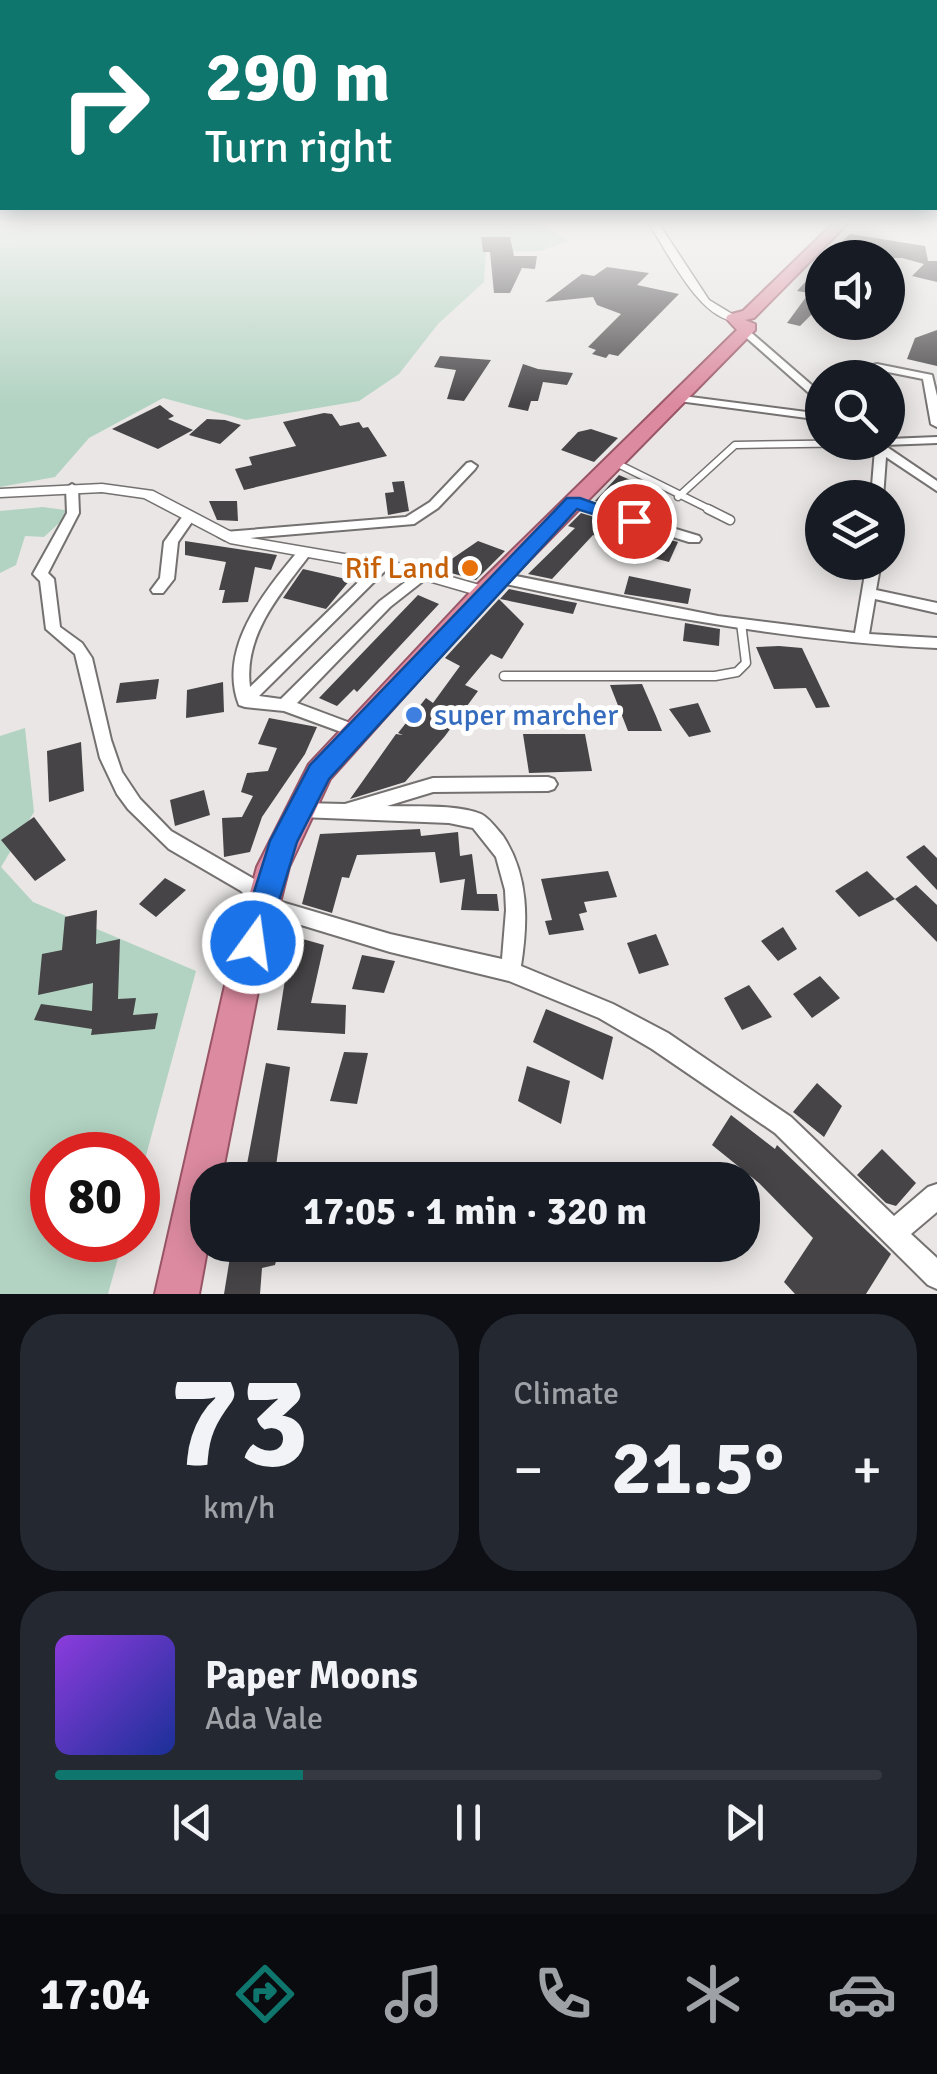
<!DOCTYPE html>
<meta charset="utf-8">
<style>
body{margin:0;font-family:Signika,sans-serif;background:#242831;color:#f1f3f6;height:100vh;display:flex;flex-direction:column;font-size:38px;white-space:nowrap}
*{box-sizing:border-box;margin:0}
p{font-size:32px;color:#9ea1a6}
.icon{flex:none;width:55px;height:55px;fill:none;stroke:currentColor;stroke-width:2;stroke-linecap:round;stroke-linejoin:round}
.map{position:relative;height:1294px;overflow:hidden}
.details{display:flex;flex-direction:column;gap:20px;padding:20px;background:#0d0f14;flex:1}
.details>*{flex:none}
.banner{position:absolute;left:0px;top:0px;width:938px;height:210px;box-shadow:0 5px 25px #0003;background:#0f766e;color:#fff;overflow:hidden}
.fabs{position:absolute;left:805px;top:240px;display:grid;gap:20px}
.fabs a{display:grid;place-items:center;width:100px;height:100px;border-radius:50%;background:#171b24;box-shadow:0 5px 25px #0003;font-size:50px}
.speed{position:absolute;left:30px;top:1132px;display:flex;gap:20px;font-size:50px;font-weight:700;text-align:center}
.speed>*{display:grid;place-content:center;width:130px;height:130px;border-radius:50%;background:#171b24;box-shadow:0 5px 25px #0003;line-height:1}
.speed .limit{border:15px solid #d22;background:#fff;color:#111}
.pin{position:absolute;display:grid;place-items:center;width:85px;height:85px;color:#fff;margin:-42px;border:5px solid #fff;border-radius:50%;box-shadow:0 2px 10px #0007}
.me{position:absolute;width:110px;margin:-55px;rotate:14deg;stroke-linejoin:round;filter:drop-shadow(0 0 8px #0008)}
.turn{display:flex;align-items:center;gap:35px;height:210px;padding:0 40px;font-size:45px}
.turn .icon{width:130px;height:130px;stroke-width:2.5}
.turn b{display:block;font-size:70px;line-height:85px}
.big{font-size:75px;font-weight:700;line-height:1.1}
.details .tile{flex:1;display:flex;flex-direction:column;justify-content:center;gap:15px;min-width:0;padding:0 35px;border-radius:40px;background:#242831}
.details .dial{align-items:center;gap:0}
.dial b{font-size:130px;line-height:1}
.song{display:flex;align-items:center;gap:30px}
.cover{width:120px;height:120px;border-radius:15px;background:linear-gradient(135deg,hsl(270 70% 55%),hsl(230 70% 35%))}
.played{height:10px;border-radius:5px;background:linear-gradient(90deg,#0f766e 30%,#363941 30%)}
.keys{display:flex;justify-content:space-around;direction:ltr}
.heat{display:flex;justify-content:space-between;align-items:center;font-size:55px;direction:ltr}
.details .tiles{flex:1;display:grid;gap:20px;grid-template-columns:1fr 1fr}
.tile:last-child{grid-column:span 2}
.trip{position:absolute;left:190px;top:1162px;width:570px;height:100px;border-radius:40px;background:#171b24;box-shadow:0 5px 25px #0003;font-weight:700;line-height:100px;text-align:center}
.tab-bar{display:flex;height:160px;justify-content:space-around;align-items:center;background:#090b0e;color:#9ea1a6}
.tab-bar .icon{width:70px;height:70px}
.tab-bar .current{color:#0f766e}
.tab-bar b{font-size:45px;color:#f1f3f6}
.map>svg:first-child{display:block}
.green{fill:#b2d3c2}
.building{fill:#464446}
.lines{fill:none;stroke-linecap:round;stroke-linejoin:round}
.service-far1-casing{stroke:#747170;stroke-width:9}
.service-casing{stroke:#747170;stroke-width:11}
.minor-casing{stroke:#747170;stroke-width:4}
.tertiary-casing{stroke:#747170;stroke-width:3}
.trunk-casing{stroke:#956;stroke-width:4}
.service-far1{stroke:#fff;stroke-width:6}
.service{stroke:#fff;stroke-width:8}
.minor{fill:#fff;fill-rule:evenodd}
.tertiary{fill:#fff;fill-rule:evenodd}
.trunk{fill:#dc8a9f;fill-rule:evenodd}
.route{fill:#1a73e8;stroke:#114b97;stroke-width:2.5}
.food-dot{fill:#e8710a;stroke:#fff;stroke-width:4}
.shop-dot{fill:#3f7fe0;stroke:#fff;stroke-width:4}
.labels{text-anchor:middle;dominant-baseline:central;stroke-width:10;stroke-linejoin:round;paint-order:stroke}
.food-label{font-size:30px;fill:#c56008;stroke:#fff;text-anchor:end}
.shop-label{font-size:30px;fill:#366cbe;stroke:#fff;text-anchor:start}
</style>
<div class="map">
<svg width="937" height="1294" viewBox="0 0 937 1294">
<rect width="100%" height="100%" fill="#e9e6e5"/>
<path class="green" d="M0 224H539L569 241 540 251 486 252 484 282 438 324 399 374 359 401 246 420 163 398 89 438 55 477 0 487Z
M43 507 72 511 44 537 25 536 16 565 0 573V511Z
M25 728 34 812 1 867 33 902 196 971 138 1185V1155H52V1240H123L108 1294H0V736Z"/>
<path class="building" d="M850 234 925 246 928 261H937V282L912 276 924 264 902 258H824Z
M481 237H510L514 256H537L535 269 522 268 510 293H494L490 252H483Z
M822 264V304L800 326 787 323 809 293 797 291Z
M607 267 649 273 637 285 679 294 618 356 609 354 606 358 592 354 596 350 588 347 621 314 597 305 593 297 545 302 582 274 594 276Z
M937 330V366L907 359 915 338Z
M440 356 491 360 464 401 447 399 456 370 434 367Z
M523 364 538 369 573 373 567 385 543 382 538 401H531L528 411 508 407Z
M160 405 174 416 168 419 193 430 158 449 112 429Z
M324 413 332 414 340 426 359 422 363 428 368 427 387 456 244 490 235 469 252 465 249 457 296 446 283 422Z
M207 419 225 420 241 425 220 444 189 435Z
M591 429 618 438 594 462 561 450 578 432Z
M619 475 644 486 624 509 595 501Z
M404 481 409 511 388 515 385 493 394 492 392 482Z
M209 501H237L238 521 217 520Z
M581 513 634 529 621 545 593 535 552 579 528 574 575 528 568 526Z
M659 537 678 542 669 562 642 555 650 539Z
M185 541 258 552 277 555 271 570 255 567 248 602 222 603 225 590H219L226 562 185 555Z
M478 541 505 551 476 580 437 569Z
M303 569 329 575 350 580 326 609 283 598Z
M629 576 691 589 688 604 624 594Z
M509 589 561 600 577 603 573 614 500 599Z
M418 595 439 604 357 692 354 689 337 706 319 698Z
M499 599 524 624 502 659 491 654 465 685 478 691 445 736 405 782 350 799 396 734 403 735 398 733 426 698 433 703 460 666 445 658Z
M685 623 720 629 719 646 683 641Z
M779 646 802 648 830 707 816 708 806 688 774 689 756 647Z
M159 679 156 699 116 703 120 683Z
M223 682 224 712 186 718 187 690Z
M642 684 656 716 662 731H628L610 685Z
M698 703 711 732 689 737 669 709Z
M269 718 317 727 305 754 262 817 250 852 224 857 222 818 242 817 253 796 241 792 247 773 268 771 277 748 258 744Z
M523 734H585L592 771 529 773Z
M81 742 84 791 49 802 47 751Z
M204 790 210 815 175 826 170 800Z
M34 817 66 860 35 881 1 840Z
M420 829 421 836 458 832 460 856 472 854 477 894H497L499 911 461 910 465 879 440 883 435 852 357 855 349 878 342 877 332 913 302 904 320 834Z
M924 845 937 858V890L906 857Z
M608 871 617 897 584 902 587 912 579 914 584 930 549 935 545 921 552 920 541 879Z
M867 871 895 899 859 917 835 891Z
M165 878 186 890 156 917 139 904Z
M916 885 937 905V942L895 899Z
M97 910 96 944 120 939 118 999 136 998 133 1015 158 1013 155 1029 91 1035 92 1029 34 1020 41 1004 92 1011 93 983 38 995 42 954 62 950 65 917Z
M783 927 797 949 778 961 761 941Z
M656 934 669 965 639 974 627 943Z
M292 936 324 945 311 1003 346 1005 345 1034 277 1030Z
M362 955 395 961 384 993 352 989Z
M820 976 840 998 812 1018 793 994Z
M749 985 772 1017 742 1030 724 998Z
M546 1009 613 1037 603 1080 533 1042Z
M344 1052 368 1053 357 1104 330 1101Z
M266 1063 290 1067 274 1180H244Z
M527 1066 570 1081 561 1124 518 1101Z
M817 1083 842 1106 824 1137 793 1112Z
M731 1115 775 1149 777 1145 891 1254 866 1294H795L784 1282 813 1238 759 1183 712 1145Z
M882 1149 916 1183 896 1206 886 1203 857 1175Z
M232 1245H271L279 1250 275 1265 262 1268 260 1294H224Z"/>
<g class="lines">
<g class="service-far1-casing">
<path id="service-far1" d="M616 463 713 511
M678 497 735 445 873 443"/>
</g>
<g class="service-casing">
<path id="service" d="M708 509 730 520
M504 676H715L737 672 746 663 741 623"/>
</g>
<g class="minor-casing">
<path id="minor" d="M741 329H747L822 394V402L818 401 741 333Z
M877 364 932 375 937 396V427L931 424 923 379 873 369V365Z
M675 395 822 414V420L671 400V396Z
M937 437V443L884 445 937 481V491L886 457 883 498H871L875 449 868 442 884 444 883 442H888V439Z
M471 462 477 466 475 469 438 508 414 524 225 540 218 536 225 532 406 517 430 502 467 463Z
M72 484 78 488 79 513 48 573 54 579 60 627 82 643 92 658 111 740 122 772 140 799 171 831 254 879 268 898 390 934 502 959 506 910 505 890 496 857 473 828 449 823 301 817 295 815 292 810 295 805 301 803 345 804 433 778 548 777 554 779 557 784 554 789 548 791 433 792 387 806C414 807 456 804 481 814 489 818 497 829 503 836 529 876 528 921 521 966L613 1004 668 1033 791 1117 894 1216 928 1187 937 1184V1212L911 1234 937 1258V1289L928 1285 775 1133 652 1049 599 1018 509 981 390 952 255 911 250 901 241 891 169 849 128 809 117 794 100 758 75 654 46 629 40 581 33 574 67 513 66 488Z
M573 498 699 536 701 539 699 542H689L569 505V499Z
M190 512 196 516 178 542 174 579 163 593H153L151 590 160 578 164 542 185 513Z
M304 549 311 553C282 592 243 634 250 687L377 564 382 563 389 567 259 696 281 699 380 601 420 571H430L432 574 390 607 297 703 361 727 363 731 361 735 355 737 284 711 245 707 239 705C217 648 265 591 299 550Z
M867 562H881L876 590 937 603V613L875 599 869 634 937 638V648C789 641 645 614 501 583L494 578 501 573 718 616 855 633Z"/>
</g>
<g class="tertiary-casing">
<path id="tertiary" d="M649 224H659L709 300 737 317V321C700 321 668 252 649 224Z
M102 484 153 491 239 536 409 565 490 588 492 592 484 597 408 575 230 543 144 498 102 492 0 497V489Z"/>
</g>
<g class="trunk-casing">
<path id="trunk" d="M833 224H847L754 318 745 320 755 324V330L492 598 330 779 289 867 260 981 221 1180H208V1245L199 1294H155L226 981 257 867 309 764 476 586 737 330 726 318 728 315 743 311Z"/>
</g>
<use href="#service-far1" class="service-far1"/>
<use href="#service" class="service"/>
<use href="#minor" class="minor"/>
<use href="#tertiary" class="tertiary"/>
<use href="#trunk" class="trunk"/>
</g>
<linearGradient id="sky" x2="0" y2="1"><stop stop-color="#75aad0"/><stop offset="0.55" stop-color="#f5f4f3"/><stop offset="1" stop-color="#f5f4f3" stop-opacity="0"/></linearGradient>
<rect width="937" height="405" fill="url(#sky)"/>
<path class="route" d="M567 498H580L644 521 634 527 577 509 329 779 297 842 263 953 253 957 242 953 238 943 270 841 310 765Z"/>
<circle class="food-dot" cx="470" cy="568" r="10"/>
<circle class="shop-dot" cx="414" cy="715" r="10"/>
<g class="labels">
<g class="food-label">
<text x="450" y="568">Rif Land</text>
</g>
<g class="shop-label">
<text x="434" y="715">super marcher</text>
</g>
</g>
</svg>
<div class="fabs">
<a><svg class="icon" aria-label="sound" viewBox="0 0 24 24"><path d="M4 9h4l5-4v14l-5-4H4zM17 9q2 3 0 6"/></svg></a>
<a><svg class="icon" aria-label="search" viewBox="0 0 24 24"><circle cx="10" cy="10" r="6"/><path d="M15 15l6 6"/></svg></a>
<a><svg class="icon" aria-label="layers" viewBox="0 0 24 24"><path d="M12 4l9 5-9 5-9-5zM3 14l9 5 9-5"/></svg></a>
</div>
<div class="speed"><div class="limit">80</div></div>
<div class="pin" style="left:634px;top:521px;background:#d93025"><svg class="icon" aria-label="arrive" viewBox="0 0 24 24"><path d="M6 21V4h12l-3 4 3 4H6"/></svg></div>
<svg class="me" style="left:253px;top:943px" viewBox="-20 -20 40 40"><circle r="17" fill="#1a73e8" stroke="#fff" stroke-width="3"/><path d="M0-11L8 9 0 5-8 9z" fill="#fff"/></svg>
<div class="trip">17:05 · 1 min · 320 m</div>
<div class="banner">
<div class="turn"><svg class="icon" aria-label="right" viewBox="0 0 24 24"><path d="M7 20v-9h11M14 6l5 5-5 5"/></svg><div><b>290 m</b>Turn right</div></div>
</div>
</div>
<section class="details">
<div class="tiles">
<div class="tile dial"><b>73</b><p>km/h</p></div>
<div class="tile"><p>Climate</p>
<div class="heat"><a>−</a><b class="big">21.5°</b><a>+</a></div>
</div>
<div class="tile">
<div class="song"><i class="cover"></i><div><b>Paper Moons</b><p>Ada Vale</p></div></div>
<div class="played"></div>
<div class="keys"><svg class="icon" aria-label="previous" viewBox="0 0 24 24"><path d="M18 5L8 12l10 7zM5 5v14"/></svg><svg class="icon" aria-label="pause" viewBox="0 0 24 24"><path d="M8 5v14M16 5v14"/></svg><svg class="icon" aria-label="next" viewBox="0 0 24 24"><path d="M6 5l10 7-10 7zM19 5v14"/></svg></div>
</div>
</div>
</section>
<nav class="tab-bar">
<b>17:04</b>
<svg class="icon current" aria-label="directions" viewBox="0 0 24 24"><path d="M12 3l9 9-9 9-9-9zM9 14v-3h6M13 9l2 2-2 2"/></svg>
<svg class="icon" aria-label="music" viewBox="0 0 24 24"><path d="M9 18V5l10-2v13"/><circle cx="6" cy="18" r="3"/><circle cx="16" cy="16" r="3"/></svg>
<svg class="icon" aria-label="phone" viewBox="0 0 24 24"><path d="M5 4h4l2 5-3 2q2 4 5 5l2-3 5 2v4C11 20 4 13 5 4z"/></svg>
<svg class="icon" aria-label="climate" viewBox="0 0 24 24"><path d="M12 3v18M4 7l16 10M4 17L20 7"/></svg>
<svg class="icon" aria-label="car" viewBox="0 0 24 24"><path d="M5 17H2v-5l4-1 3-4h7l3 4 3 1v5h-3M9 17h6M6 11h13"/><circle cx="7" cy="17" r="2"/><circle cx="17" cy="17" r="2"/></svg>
</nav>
